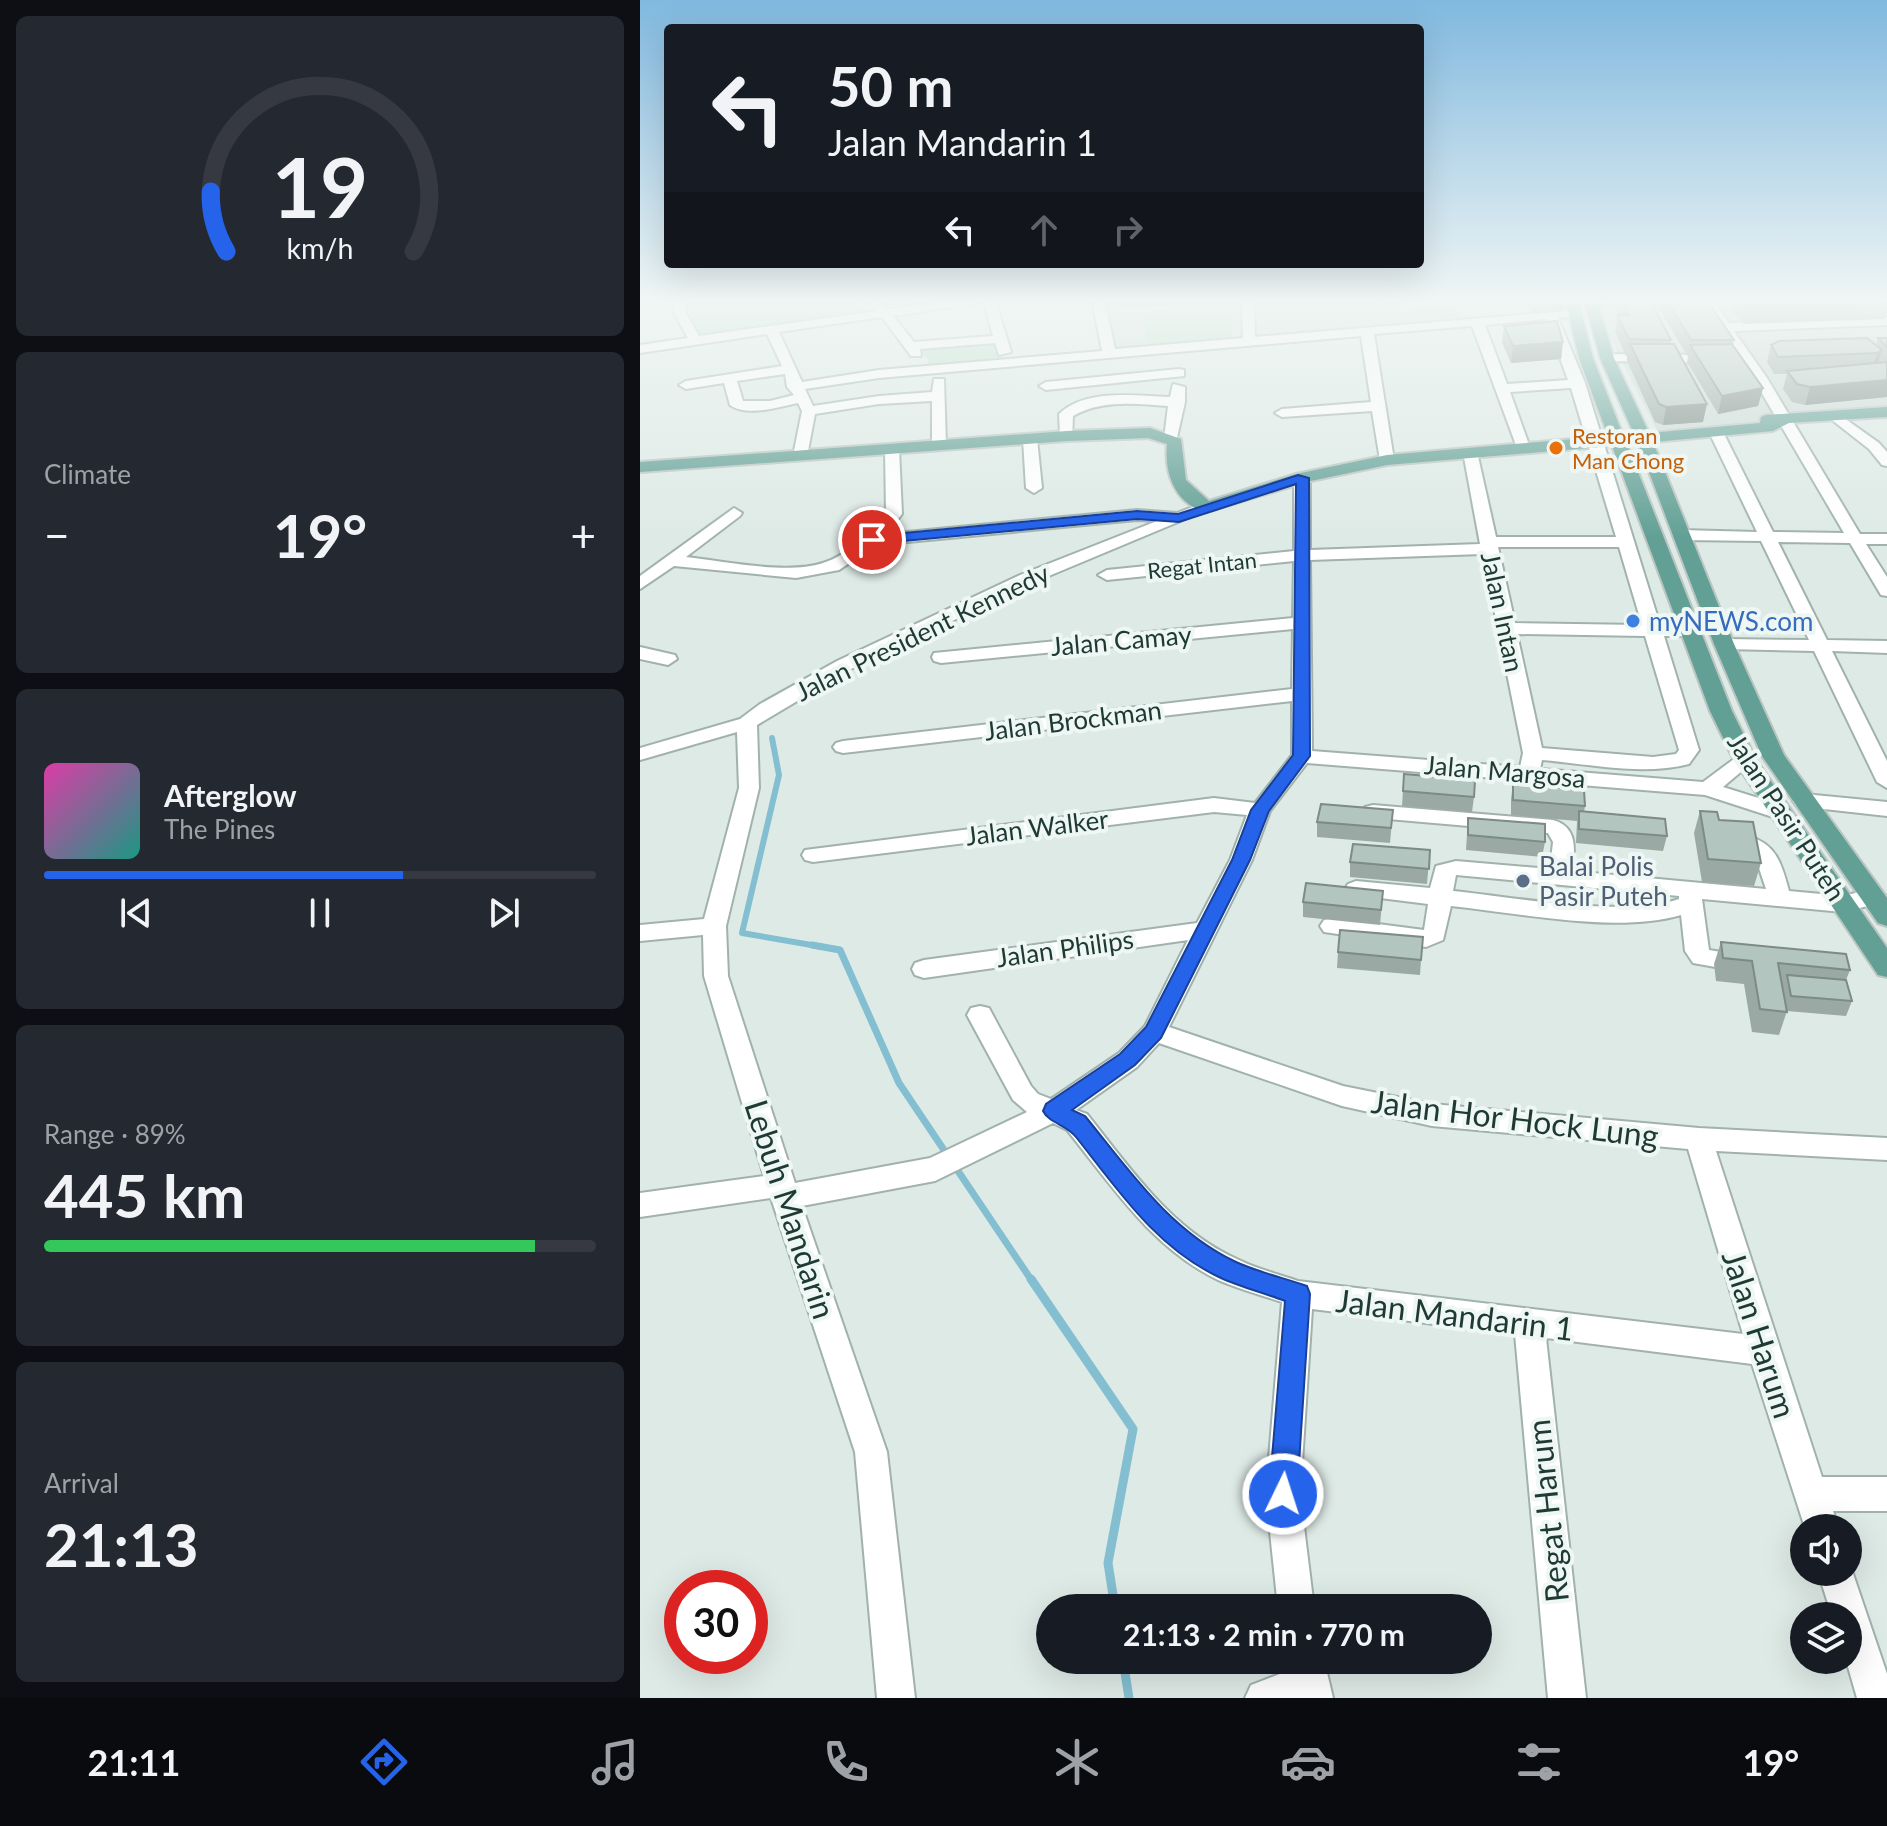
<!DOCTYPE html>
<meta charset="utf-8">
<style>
body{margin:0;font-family:Lato,sans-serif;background:#242831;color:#f1f3f6;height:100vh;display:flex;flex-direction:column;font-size:30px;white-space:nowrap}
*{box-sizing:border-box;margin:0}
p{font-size:26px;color:#9ea1a6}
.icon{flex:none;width:44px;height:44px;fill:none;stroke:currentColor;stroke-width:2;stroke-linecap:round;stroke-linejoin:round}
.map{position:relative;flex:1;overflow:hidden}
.details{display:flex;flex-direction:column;gap:16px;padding:16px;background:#0d0f14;width:640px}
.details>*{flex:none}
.top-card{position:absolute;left:24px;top:24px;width:760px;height:244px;border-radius:8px;box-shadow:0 8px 32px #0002;background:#171b24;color:#f1f3f6;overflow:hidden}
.buttons{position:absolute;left:1150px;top:1514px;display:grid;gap:16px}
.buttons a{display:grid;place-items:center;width:72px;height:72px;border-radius:50%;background:#171b24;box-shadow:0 8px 32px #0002;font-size:40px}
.speed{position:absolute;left:24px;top:1570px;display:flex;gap:16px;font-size:40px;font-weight:700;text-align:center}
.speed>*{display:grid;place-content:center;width:104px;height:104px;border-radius:50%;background:#171b24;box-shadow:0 8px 32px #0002;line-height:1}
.speed .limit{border:12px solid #d22;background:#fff;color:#111}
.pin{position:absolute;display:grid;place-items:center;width:68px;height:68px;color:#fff;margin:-34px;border:4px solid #fff;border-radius:50%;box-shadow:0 2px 8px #0007}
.me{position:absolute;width:88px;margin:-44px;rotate:4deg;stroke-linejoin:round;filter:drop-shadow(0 0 6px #0008)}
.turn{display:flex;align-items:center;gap:28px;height:168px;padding:0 32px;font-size:36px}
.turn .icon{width:104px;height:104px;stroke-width:2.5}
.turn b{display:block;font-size:56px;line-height:68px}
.lanes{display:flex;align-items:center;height:76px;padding:0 32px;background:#0003;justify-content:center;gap:40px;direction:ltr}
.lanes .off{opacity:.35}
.big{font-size:60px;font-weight:700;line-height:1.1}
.details .widget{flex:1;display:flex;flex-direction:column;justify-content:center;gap:12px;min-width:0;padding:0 28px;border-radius:12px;background:#242831}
.details .dial{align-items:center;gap:0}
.dial svg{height:208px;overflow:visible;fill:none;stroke:#363941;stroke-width:7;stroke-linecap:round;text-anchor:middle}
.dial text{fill:#f1f3f6;stroke:none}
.song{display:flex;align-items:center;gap:24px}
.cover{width:96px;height:96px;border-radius:12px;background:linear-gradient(135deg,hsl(320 70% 55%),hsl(170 70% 35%))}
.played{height:8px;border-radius:4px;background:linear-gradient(90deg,#2563eb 65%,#363941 65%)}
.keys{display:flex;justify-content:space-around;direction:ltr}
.heat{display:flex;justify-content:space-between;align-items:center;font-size:44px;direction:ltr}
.charge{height:12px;border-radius:6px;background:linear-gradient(90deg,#34c759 89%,#363941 0)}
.trip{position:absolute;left:396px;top:1594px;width:456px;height:80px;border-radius:40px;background:#171b24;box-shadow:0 8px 32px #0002;font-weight:700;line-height:80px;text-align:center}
.tabs{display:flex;height:128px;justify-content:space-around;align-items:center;background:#090b0e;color:#9ea1a6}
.tabs .icon{width:56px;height:56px}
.tabs .on{color:#2563eb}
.tabs b{font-size:36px;color:#f1f3f6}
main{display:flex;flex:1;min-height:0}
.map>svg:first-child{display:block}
.built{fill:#ccdad5}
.green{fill:#b6dcc3}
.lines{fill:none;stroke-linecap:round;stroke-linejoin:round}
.stream-far2{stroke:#84bed1;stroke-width:6}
.stream-far1{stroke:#84bed1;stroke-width:7}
.stream{stroke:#84bed1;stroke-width:9}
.minor-casing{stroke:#a1b2ad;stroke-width:4}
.major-casing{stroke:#bcc4c2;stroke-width:4}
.minor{fill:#fff;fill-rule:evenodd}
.major{fill:#62a095;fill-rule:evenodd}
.wall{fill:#9aa9a4}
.shaded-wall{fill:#7d8a86}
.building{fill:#b3c5bf;stroke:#7d8a86;stroke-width:2}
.route{fill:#2563eb;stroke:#184099;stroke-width:2}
.food-dot{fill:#e8710a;stroke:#eef7f3;stroke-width:3}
.shop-dot{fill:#3f7fe0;stroke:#eef7f3;stroke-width:3}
.service-dot{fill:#5c6f8a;stroke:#eef7f3;stroke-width:3}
.labels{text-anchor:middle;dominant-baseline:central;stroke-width:8;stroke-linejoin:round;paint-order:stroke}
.far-food-label{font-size:22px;fill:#c56008;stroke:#eef7f3;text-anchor:start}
.far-street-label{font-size:22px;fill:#1f3a35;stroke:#eef7f3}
.street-label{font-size:26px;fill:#1f3a35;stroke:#eef7f3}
.shop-label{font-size:26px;fill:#366cbe;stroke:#eef7f3;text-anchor:start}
.service-label{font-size:26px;fill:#4e5e75;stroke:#eef7f3;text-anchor:start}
.near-street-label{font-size:32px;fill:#1f3a35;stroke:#eef7f3}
</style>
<main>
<section class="details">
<div class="widget dial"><svg viewBox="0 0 100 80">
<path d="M14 69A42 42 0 1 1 86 69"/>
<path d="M14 69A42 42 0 0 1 8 46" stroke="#2563eb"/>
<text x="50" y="56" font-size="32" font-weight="700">19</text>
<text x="50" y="72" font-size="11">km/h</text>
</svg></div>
<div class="widget"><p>Climate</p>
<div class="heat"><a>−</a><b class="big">19°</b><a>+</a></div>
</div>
<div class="widget">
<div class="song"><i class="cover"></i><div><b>Afterglow</b><p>The Pines</p></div></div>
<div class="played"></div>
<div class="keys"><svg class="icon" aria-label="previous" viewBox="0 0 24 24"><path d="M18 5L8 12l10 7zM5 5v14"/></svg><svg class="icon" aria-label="pause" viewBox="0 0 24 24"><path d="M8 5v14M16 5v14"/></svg><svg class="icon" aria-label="next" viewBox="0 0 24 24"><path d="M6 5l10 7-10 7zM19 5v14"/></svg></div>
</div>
<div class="widget"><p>Range · 89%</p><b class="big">445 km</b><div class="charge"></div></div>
<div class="widget"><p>Arrival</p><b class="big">21:13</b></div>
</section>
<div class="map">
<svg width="1247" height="1698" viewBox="0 0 1247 1698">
<rect width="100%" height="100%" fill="#deeae6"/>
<path class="built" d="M466 299H721L803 320 475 350Z
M950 299H1226L1247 316V410L1017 430Z"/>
<path class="green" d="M48 299H220L226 311 60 335 49 314Z
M528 299H593L592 338 508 344 503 312 529 309Z
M721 299H815L823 319 803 320Z
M355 341 361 361 288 367V360L277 347Z"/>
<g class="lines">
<path class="stream-far2" d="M132 738 139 775 102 933 183 947"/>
<path class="stream-far1" d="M172 945 200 950 259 1083 308 1156
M314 1165 392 1281"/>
<path class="stream" d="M391 1279 493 1429 468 1563 475 1608
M483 1660 489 1698"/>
<g class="minor-casing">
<path id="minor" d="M32 299H44L46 313 59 336 237 311 231 303 237 299 248 309 318 299H355L371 352 359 355 355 343 280 349 281 356H271L242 317 139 332 162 382 239 370 462 351 452 299H464L475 349 603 338 602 299H614L615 337 939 310V316L918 318 945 383 1020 625 1051 626 1060 631 1051 636H1024L1059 750 1049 764C1003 776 949 764 902 760L900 769 1063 782 1098 756 1105 754 1115 760 1083 787 1147 807 1150 812 1139 819 1065 795 667 763 630 811 612 860 529 1027 703 1086 792 1104 1059 1128 1247 1138V1160L1076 1151 1182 1477H1247V1511H1193L1199 1528H1165L1112 1364 906 1338 946 1698H908L875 1334 672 1309 660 1494 674 1608H638L626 1494 642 1302C621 1295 598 1289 578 1280 512 1248 472 1186 427 1130L413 1123 295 1181 162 1206 247 1452 275 1698H237L215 1452 131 1198 0 1217V1193L124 1176 64 976 63 935 0 941V925L64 919 99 788 97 732 0 760V748L100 719 120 704 197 661 380 575 517 521 497 520 236 545 199 570 156 578 34 566 0 589V576L94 508 102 513 100 516 46 557C85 561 146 575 183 563 208 555 229 533 246 513L245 449 252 445 259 449 262 514 246 534 497 510 537 513 566 502 574 507 392 583 211 669 117 725 119 788 86 926 88 976 155 1183 290 1158 387 1112 373 1100 327 1015 331 1008 340 1006 349 1008 391 1086 398 1094 411 1099 479 1053 505 1026 548 940 284 978 275 975 272 969 275 963 284 960 557 923 590 860 607 815 574 812 173 862 165 860 162 855 165 850 574 798 615 803 652 755V701L203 753 196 751 193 747 196 743 203 741 652 689 653 629 301 663 294 661 292 657 294 653 653 618 654 561 467 580 458 575 467 570 654 551V478L662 473 670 478V550L840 544 823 452 830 448 837 452 856 537H976L931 388 870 392 888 442 886 445H876L832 326 734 334 754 460 747 464 740 460 732 411 642 417 635 413 642 409 731 402 721 336 239 378 165 389 173 406 239 396 292 392 294 379H304L306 446 299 450 292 446V401L239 404 175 414 167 456 160 460 153 456 162 411 158 403C139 407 107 417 90 405L84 383 46 389 39 385 46 381 142 366 127 334 0 353V345L48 338 34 313ZM344 302 353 336 274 342 253 316ZM906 319 928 380 867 384 845 325ZM145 374 147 387 154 395 130 401H103L97 381ZM858 547H979L1002 625 875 623ZM843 554 883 753 880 767 672 751 670 560ZM877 634 1005 636 1039 750 1036 754 1013 757 902 748ZM519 1043 702 1106 792 1126 1048 1149 1103 1334 658 1281C638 1274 617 1269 599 1260 532 1231 491 1169 447 1114L436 1110 497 1067Z
M1051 299 1045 303 950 304 944 300Z
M1060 299H1072L1089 323 1247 317V325L1094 331 1127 378 1220 534H1247V544H1226L1247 577V596L1241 595 1210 543 1138 542 1187 640 1247 641V653L1192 651 1247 761V788L1237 782 1174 651 1084 649 1075 644 1084 639 1169 640 1121 541 1041 540 1033 535 1041 530 1117 532 1069 432 1076 428 1083 432 1133 532 1204 533 1113 378Z
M967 354 1075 355 1082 359 1075 363 962 361V355Z
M539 369 544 370V376L406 390 399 386 406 382Z
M533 384 545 387V402L536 442 531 443 524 439 528 406C497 404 462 399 433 416L432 439 427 440 420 436 419 414C446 388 496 396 530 397Z
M1197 413 1239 443 1247 452V466L1242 465 1229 449 1192 420V414Z
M390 435 397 439 402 488 394 493 386 488 383 439Z
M0 647 35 655 37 659 28 665 0 659Z
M1164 794 1247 802V816L1157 806 1153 801Z
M733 805 913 820C938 827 935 850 932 871L1126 889 1115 856 1082 844 1079 839 1082 834C1092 831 1099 834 1108 836 1137 844 1142 865 1149 891L1203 896 1232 889 1240 891 1243 897 1240 903 1203 912 1062 899 1069 950 1112 957 1115 963 1112 969 1103 972 1053 963 1045 951 1041 915C976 934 879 913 811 906L803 940 786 947 684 932 680 926 684 920 692 918 784 930 788 904 708 894 705 889 708 884 716 881 790 888 796 866 816 861 910 869 913 842 908 833 725 817 722 812 725 807ZM816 875 1039 896V899C984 918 874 897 813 891Z
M1208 1559 1247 1674V1698H1217L1206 1660 1208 1616H1192L1178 1572H1208Z
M648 1660H684L693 1698H605L611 1685 650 1670Z"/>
</g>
<g class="major-casing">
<path id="major" d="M925 299H938L953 358 983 435 994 434 960 358 944 299H957L974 358 1009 433 1120 423 1121 417 1126 415 1247 407V417L1149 423 1133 431 1013 442 1094 644 1144 755 1247 898V926L1238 923 1122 756 1074 644 998 443 987 444 1092 711 1116 760 1247 948V977L1238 975 1094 760 1070 711 972 446 747 465 666 482 566 512C535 504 524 473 527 444L508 438 427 441 0 472V462L427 431 510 428 541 439 546 480 569 501 656 474 747 455 968 436 939 358Z"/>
</g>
<use href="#minor" class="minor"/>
<use href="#major" class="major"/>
</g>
<path class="wall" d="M479 299H528V306L481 309Z
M884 299H925L924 308 918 312 891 314Z
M973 299H1009L1031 340 1030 344 1063 422 1023 425 1015 422 987 361V356H986L975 332 978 315 972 303Z
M1016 299H1066L1094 340 1093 345 1123 388 1118 406 1078 414 1047 362 1048 357 1015 302Z
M1094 299H1246L1247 300V312L1245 319 1104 324 1092 310Z
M864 326 923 342 921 359 871 363 862 343Z
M1238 338H1247V397L1165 405 1152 402 1143 389 1147 374H1134L1127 362 1131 345 1236 346Z
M764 774 834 797 832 812 762 806Z
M873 784 945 806 944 812 1027 836 1023 851 936 843 937 821 871 815V799Z
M753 810 750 843 677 837V822Z
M1060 811 1079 820 1121 863 1114 886 1062 882 1054 833Z
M828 818 905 842 902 857 826 850Z
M790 850 787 884 710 877V862Z
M743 891 740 925 663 917V902Z
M1081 942 1210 970 1206 980 1212 1001 1206 1016 1147 1011 1139 1035 1112 1032 1104 984 1076 981 1074 964Z
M698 952 781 960 780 975 697 968Z"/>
<path class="shaded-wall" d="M920 299H925L924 308 918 312Z
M923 342 921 359 871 363 873 346Z
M1242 350 1236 368 1232 371 1237 353Z
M1247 380V397L1165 405 1170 387Z
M1123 388 1118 406 1078 414 1082 396Z
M1067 404 1063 422 1023 425 1026 407Z"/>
<path class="building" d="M981 299H1009L1031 340 989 339 977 315H989Z
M1026 299H1066L1094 340H1051Z
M1100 299H1246L1247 303 1108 307Z
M917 321 923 342 873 346 864 326Z
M1227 338 1242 350 1237 353 1138 357 1131 345 1139 341Z
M1238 338H1247V347Z
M990 344H1034L1067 404 1026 407 1019 404Z
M1092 344 1123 388 1082 396 1050 345Z
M1247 362V380L1170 387 1157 384 1147 371Z
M764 774 835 780 834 797 763 791Z
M873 784 944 790 945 806 873 800Z
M681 804 753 810 751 828 677 822Z
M939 811 1025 819 1027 836 939 829Z
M1060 811 1077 812 1079 820 1113 822 1121 863 1068 859Z
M828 818 905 824V842L828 835Z
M713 844 790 850 789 869 710 862Z
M666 883 743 891 741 910 663 902Z
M700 930 783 937 781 960 698 952Z
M1081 942 1206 954 1210 970 1138 963 1147 1012 1120 1009 1112 961 1083 958Z
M1147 975 1206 980 1212 1001 1151 996Z"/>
<linearGradient id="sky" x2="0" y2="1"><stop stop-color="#80b8df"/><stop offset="0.56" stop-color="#f0f6f4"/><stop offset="1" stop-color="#f0f6f4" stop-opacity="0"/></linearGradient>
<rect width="1247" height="537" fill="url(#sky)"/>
<path class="route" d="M658 475 669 478 670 756 629 811 610 860 521 1038 495 1065 432 1110 445 1116C489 1170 530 1231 596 1262 618 1272 644 1278 667 1286L670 1294 657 1494 653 1504 643 1508 634 1504 629 1494 645 1301C624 1293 601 1287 581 1278 517 1249 478 1190 436 1137 427 1125 409 1123 403 1111L406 1104 480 1054 506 1027 592 860 611 810 653 755 656 484 539 522 497 519 232 544 225 540 232 536 497 511 538 514Z"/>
<circle class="food-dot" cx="916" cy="448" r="8"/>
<circle class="shop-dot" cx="993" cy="621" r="8"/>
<circle class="service-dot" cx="883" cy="881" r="8"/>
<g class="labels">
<g class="far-food-label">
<text x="932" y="435">Restoran<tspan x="932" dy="25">Man Chong</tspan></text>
</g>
<g class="far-street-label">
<text transform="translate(562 565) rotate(-6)">Regat Intan</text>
</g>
<g class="street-label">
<text transform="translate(863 612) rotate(78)">Jalan Intan</text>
<text transform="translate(282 632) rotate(-26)">Jalan President Kennedy</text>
<text transform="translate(481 640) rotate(-5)">Jalan Camay</text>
<text transform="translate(433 720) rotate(-7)">Jalan Brockman</text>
<text transform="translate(865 771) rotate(5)">Jalan Margosa</text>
<text transform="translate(1147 817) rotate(57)">Jalan Pasir Puteh</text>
<text transform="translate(397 827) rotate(-7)">Jalan Walker</text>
<text transform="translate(425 948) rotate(-8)">Jalan Philips</text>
</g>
<g class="shop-label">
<text x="1009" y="621">myNEWS.com</text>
</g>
<g class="service-label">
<text x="899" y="866">Balai Polis<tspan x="899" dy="30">Pasir Puteh</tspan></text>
</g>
<g class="near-street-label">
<text transform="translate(875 1118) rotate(7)">Jalan Hor Hock Lung</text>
<text transform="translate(151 1209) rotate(72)">Lebuh Mandarin</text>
<text transform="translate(815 1314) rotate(7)">Jalan Mandarin 1</text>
<text transform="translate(1120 1334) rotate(72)">Jalan Harum</text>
<text transform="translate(907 1511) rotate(-96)">Regat Harum</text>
</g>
</g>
</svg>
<div class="buttons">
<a><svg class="icon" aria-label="sound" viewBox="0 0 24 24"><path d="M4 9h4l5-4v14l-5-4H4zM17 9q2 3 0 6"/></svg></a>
<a><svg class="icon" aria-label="layers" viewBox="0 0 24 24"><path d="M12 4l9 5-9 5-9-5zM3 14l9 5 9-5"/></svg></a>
</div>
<div class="speed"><div class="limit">30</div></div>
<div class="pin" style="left:232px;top:540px;background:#d93025"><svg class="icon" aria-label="arrive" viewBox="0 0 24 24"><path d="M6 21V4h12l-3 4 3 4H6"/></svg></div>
<svg class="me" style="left:643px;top:1494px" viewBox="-20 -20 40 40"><circle r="17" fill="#2563eb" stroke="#fff" stroke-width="3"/><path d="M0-11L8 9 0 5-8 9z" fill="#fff"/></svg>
<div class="trip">21:13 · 2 min · 770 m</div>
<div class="top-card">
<div class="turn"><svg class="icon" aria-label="left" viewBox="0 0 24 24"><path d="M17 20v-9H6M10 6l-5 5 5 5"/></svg><div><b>50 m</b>Jalan Mandarin 1</div></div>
<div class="lanes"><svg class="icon" aria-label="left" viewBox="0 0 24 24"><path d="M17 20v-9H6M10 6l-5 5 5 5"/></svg><svg class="icon off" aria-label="ahead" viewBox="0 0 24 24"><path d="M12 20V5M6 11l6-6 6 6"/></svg><svg class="icon off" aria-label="right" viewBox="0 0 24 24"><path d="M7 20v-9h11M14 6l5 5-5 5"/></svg></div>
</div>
</div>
</main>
<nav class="tabs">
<b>21:11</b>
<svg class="icon on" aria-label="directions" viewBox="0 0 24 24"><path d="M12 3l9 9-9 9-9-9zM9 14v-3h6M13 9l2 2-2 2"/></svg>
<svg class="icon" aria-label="music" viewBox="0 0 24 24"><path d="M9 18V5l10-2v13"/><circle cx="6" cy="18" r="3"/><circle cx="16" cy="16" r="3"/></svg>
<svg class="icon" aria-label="phone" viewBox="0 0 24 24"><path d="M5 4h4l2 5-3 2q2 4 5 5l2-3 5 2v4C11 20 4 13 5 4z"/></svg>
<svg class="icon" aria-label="climate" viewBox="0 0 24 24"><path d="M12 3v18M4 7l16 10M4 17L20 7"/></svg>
<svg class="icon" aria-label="car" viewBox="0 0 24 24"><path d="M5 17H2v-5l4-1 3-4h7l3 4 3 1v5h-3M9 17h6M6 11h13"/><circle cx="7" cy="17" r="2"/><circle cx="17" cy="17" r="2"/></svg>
<svg class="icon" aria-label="filters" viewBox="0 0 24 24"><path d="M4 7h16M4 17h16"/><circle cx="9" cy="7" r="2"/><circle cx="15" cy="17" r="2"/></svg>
<b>19°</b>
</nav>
